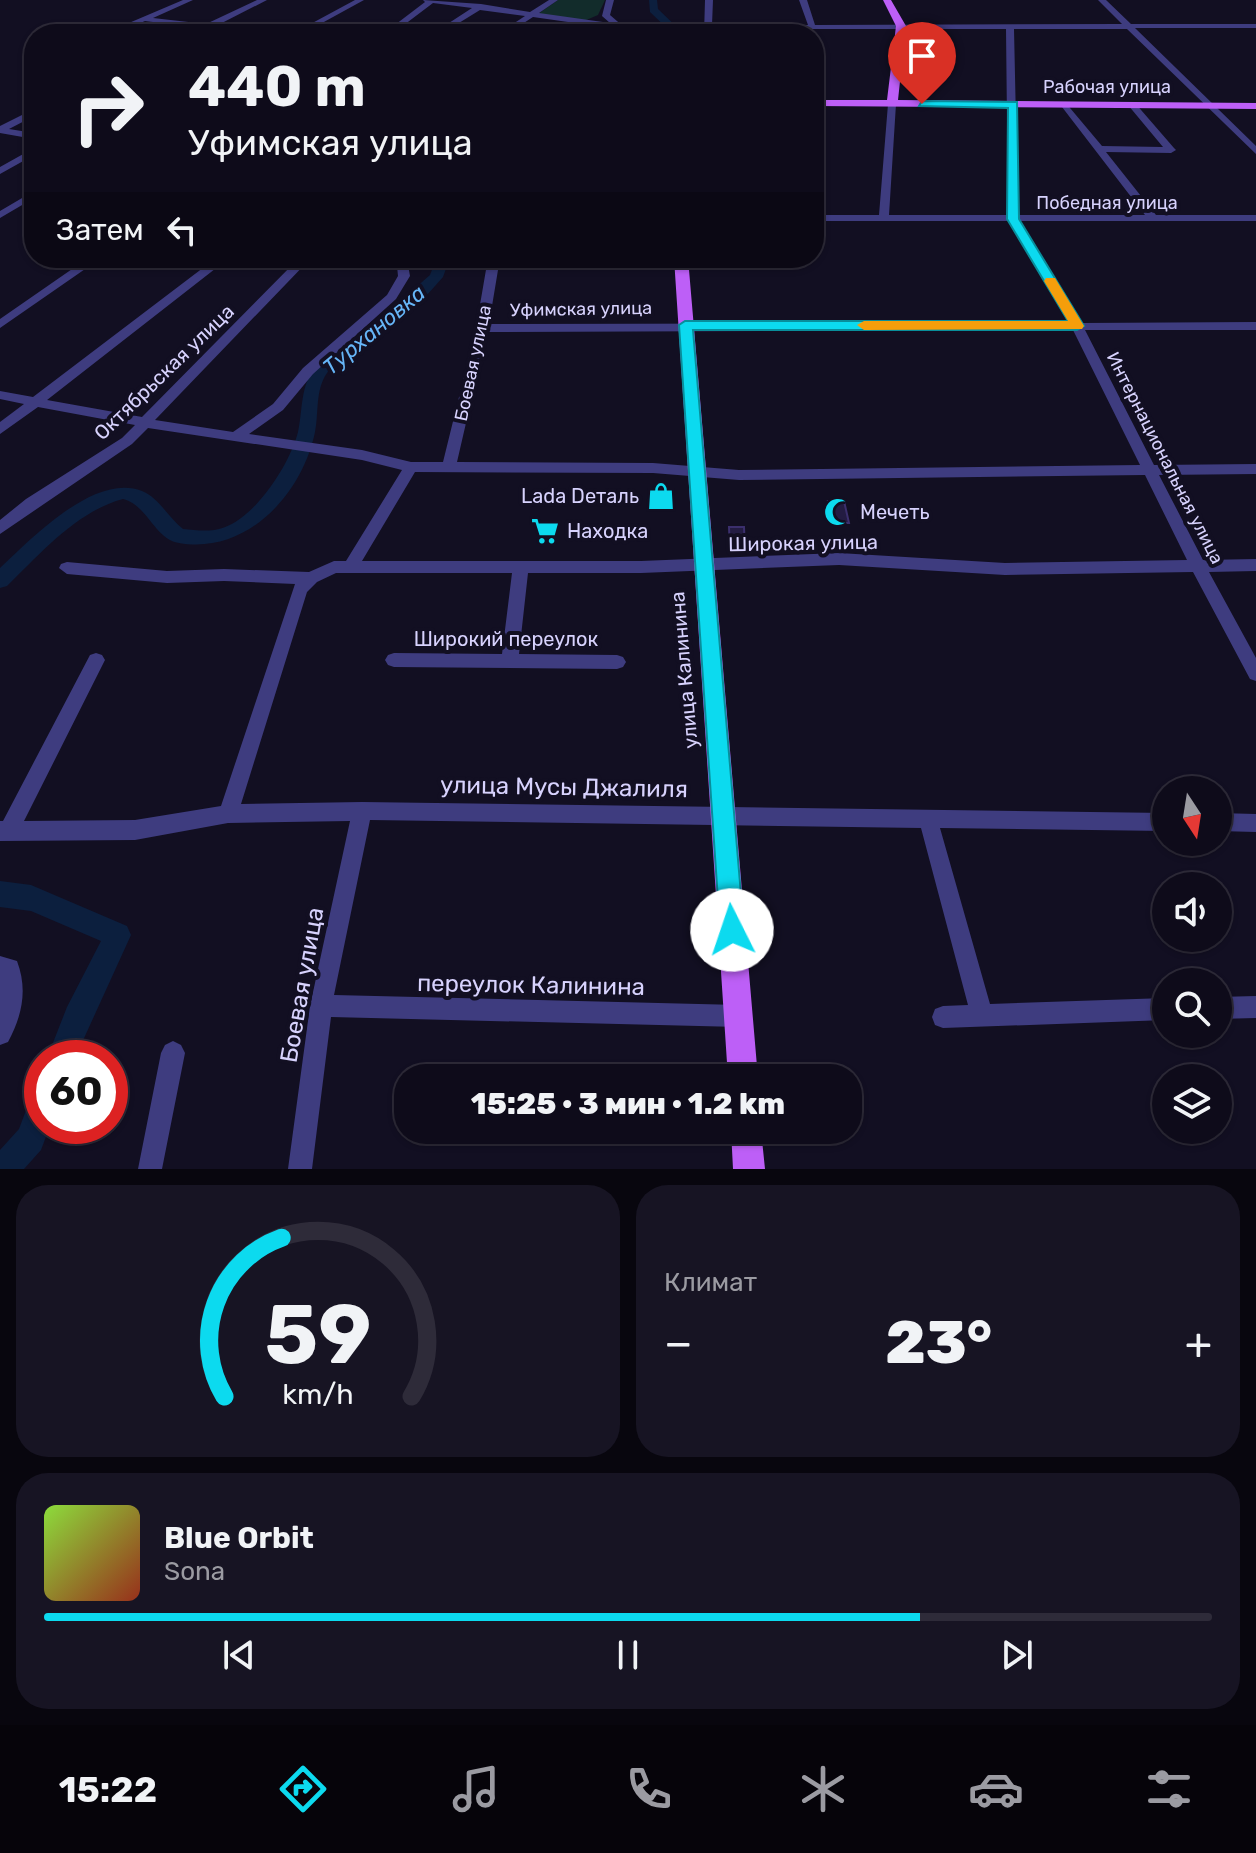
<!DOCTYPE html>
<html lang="ru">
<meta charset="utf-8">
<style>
body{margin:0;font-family:Rubik,sans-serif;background:#171423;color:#f1f3f6;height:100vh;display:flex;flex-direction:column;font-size:30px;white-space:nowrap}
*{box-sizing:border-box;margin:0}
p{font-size:26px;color:#9b9ba2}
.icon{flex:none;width:44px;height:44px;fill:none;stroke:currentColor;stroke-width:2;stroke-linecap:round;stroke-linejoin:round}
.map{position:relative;height:1169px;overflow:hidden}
.drawer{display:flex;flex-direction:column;gap:16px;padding:16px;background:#08060e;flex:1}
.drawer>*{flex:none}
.hud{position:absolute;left:24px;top:24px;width:800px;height:244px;border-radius:32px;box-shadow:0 2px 6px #0004,0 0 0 2px #2e2b39;background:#0e0b1a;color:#f1f3f6;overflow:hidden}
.needle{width:52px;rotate:168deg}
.buttons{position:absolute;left:1152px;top:776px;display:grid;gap:16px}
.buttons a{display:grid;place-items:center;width:80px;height:80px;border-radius:50%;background:#0e0b1a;box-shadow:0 2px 6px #0004,0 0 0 2px #2e2b39;font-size:40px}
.speed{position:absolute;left:24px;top:1040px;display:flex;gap:16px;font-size:40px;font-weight:700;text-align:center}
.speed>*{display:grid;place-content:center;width:104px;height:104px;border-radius:50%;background:#0e0b1a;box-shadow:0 2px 6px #0004,0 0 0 2px #2e2b39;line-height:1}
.speed .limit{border:12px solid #d22;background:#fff;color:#111}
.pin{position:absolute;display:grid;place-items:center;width:68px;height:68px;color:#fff;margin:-82px -34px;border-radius:50% 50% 50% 0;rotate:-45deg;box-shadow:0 0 8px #0007}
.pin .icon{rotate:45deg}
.me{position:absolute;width:88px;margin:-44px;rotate:356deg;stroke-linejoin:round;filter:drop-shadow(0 0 6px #0008)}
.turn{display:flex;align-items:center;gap:28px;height:168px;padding:0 32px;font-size:36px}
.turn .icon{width:104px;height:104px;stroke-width:2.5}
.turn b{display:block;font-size:56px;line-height:68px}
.then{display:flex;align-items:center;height:76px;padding:0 32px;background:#0003;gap:16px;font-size:30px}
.big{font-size:60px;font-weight:800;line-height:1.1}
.drawer .tile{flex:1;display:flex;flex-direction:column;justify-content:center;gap:12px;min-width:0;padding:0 28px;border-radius:32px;background:#171423}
.drawer .dial{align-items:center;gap:0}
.dial svg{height:208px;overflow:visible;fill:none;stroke:#2e2b39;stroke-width:7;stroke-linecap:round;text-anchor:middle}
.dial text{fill:#f1f3f6;stroke:none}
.song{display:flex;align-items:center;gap:24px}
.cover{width:96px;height:96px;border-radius:12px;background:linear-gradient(135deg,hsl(90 70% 55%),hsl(10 70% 35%))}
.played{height:8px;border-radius:4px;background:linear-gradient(90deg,#0cdaef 75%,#2e2b39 75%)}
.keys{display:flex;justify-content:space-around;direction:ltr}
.heat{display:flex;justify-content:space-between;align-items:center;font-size:44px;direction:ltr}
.drawer .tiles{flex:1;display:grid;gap:16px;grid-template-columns:1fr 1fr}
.tile:last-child{grid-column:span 2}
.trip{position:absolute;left:394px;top:1064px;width:468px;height:80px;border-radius:32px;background:#0e0b1a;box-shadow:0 2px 6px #0004,0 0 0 2px #2e2b39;font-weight:800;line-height:80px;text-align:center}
.menu{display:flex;height:128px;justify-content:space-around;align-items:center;background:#06040a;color:#9b9ba2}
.menu .icon{width:56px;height:56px}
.menu .on{color:#0cdaef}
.menu b{font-size:36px;color:#f1f3f6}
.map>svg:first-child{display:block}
.green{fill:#122c2b}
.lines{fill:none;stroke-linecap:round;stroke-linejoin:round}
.river{fill:#0c1f3e;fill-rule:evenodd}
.building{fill:#231c42;stroke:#3b2f6d;stroke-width:2}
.minor{fill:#3e3c7f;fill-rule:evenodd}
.major{fill:#bd5ff7;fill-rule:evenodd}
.route{fill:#0cdaef;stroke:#088e9b;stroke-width:2}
.slow{fill:#f59e0b}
.labels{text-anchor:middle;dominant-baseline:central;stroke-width:8;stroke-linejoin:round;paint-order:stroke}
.far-street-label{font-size:18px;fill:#d7d2fd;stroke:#120f22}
.street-label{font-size:20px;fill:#d7d2fd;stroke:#120f22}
.poi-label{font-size:20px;fill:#d7d2fd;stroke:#120f22;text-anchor:start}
.water-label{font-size:22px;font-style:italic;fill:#66b5f7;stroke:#120f22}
.near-street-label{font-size:24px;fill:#d7d2fd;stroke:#120f22}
</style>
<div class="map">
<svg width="1256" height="1169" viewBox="0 0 1256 1169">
<rect width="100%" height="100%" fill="#120f22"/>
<path class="green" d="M558 0H605L598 15 584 21 538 14Z"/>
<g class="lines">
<path class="river" d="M649 0H657L658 9 684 34H673L650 12Z
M424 258H439L447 266 443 277C426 297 403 320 381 335 363 347 340 355 327 373 315 390 319 413 315 432 302 495 246 555 179 543 154 539 148 505 123 499 77 511 40 554 7 586L0 588V568C31 539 95 472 142 491 158 497 169 518 183 529 194 530 208 532 219 529 254 521 290 464 298 432 303 409 300 387 315 367 331 346 359 338 380 322 398 307 412 290 430 275L433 267Z
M0 881 31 885 127 926 131 935 75 1058H47L67 1007 101 941 31 911 0 907Z
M42 1093V1126H50L41 1150 24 1169H0V1150L19 1129 31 1097Z"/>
</g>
<path class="building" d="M828 501H844L849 523H833Z
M729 527H744L745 552H730Z"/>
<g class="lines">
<path class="minor" d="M183 0H193L153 18 206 24 257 0H267L216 26 268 34H246L145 21 114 34H103Z
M355 0H364L302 34H292Z
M423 0 481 4 530 12 549 0H558L539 13 610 23 602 16 606 0H614L610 15 632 34H623L617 29 533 17 507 34H498L525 16 480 10 441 34H432L472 8 433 3 392 34H383L425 2Z
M705 0H713L712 25H808L799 0H807L815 25 1122 24 1098 0H1106L1131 24H1256V28H1135L1256 146V154L1127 29H1014L1018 215H1145L1062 107 1061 105 1065 102 1102 146 1163 147 1128 105 1135 103 1174 148 1176 150 1171 153 1106 152 1156 215H1256V221H1020L1081 323 1256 322V330H1085L1154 465 1256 464V474L1159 475 1203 560 1256 559V571L1209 572 1256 658V681L1250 679 1193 572 1005 575 839 565 641 573H528L519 654 617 655 623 657 626 662 623 667 617 669 394 667 388 665 385 660 388 655 394 653 502 654 512 573H336L317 582 307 592 241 804 362 802 1166 813V831L940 828 990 1004 1166 998V1020L943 1028 935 1025 932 1017 935 1009 943 1006 968 1005 921 828 370 820 334 995 739 1005 747 1008 750 1016 747 1024 739 1027 331 1017 312 1169H288L310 1006 350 821 228 823 135 840 0 841V821H3L90 655 96 653 102 655 105 660 24 821 135 820 221 806 295 584 224 581 167 583 67 574 59 568 61 564 67 562 167 571 224 569 309 572 334 561H346L402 470 362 460 148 428 132 444 0 534V520L26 499 122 438 135 425 38 407 0 434V422L24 404 0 399V391L33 397 216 258H229L47 400 142 417 299 258H311L155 420 233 432 273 404 303 368 387 295 398 276 397 266 389 258H401L408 265 410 276 396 299 313 374 283 410 249 434 362 450 411 462H443L476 328 488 258H500L489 324 1069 323 1009 221H814V215H879L888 104 892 101 896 104 889 215H1008L1006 29H712V34H704ZM1073 330 1140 465 739 470 653 463 457 462 487 332ZM415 472 653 473 739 480 1145 475 1187 560 1005 563 839 553 641 561H362Z
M34 109V116L9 129 34 133V139L0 133V126Z
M34 148V155L0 174V167Z
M34 191V198L0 218V211Z
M88 258H101L0 328V319Z
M1218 813 1256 814V832L1218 831Z
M0 956 17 961C28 990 22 1016 8 1042L0 1045Z
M1256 996V1018L1218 1019V997Z
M173 1041 181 1045 185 1053 162 1169H138L161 1053 165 1045Z"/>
<path class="major" d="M883 0H891L906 26 898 100 1256 103V109L814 106V100H887L896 26Z
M674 258H688L758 1078H728Z
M731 1130H761L765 1169H733Z"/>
</g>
<path class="route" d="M922 101 1017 102 1019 219 1084 326 1077 330H693L744 930 741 939 732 942 724 939 720 930 679 325 685 321H1068L1007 219 1008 108 919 106Z"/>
<path class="slow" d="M1046 278H1055L1084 326 1082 329 864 330 857 325 864 321H1068L1044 281Z"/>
<defs>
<g id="shop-bare" transform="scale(2.16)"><path d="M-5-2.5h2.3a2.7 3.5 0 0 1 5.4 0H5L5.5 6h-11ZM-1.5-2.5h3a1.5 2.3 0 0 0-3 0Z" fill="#0cdaef" stroke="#120f22" stroke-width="2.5" paint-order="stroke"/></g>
<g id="mosque-bare" transform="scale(2.16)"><path d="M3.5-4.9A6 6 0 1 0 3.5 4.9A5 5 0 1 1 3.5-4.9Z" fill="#0cdaef" stroke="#120f22" stroke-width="2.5" paint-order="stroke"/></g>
<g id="supermarket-bare" transform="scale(2.16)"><path d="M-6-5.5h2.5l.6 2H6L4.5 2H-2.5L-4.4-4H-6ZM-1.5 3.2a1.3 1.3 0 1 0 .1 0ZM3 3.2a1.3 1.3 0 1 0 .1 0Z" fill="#0cdaef" stroke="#120f22" stroke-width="2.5" paint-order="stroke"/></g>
</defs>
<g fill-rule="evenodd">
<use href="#shop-bare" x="661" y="496"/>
<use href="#mosque-bare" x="838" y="512"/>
<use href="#supermarket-bare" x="545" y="531"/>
</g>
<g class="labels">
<g class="far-street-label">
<text x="1107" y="87">Рабочая улица</text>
<text x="1107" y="203">Победная улица</text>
<text transform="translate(581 309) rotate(-1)">Уфимская улица</text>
<text transform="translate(473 363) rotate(-78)">Боевая улица</text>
<text transform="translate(1165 458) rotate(63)">Интернациональная улица</text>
</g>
<g class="street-label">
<text transform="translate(164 372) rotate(-44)">Октябрьская улица</text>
<text transform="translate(803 543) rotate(-1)">Широкая улица</text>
<text x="506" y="639">Широкий переулок</text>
<text transform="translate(684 670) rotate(-95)">улица Калинина</text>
</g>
<g class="poi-label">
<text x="639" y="496" text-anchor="end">Lada Dеталь</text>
<text x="860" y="512">Мечеть</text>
<text x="567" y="531">Находка</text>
</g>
<g class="water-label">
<text transform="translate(374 330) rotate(-40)">Турхановка</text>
</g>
<g class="near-street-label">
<text transform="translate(564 787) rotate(1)">улица Мусы Джалиля</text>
<text transform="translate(302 985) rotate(-80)">Боевая улица</text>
<text transform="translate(531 985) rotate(1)">переулок Калинина</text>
</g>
</g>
</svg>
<div class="buttons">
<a><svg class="needle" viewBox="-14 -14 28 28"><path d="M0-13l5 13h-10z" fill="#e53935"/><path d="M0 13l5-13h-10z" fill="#9b9ba2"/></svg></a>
<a><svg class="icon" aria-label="sound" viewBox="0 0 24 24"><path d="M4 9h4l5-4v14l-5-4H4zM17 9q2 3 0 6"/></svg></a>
<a><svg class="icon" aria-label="search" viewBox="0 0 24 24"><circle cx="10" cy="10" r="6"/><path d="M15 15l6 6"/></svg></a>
<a><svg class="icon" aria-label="layers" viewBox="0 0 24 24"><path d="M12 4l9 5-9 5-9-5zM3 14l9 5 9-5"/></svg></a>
</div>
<div class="speed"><div class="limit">60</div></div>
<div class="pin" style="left:922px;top:104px;background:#d93025"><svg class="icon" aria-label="arrive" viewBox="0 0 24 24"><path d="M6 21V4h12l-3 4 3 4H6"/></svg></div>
<svg class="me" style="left:732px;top:930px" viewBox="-20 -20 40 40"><circle r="19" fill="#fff"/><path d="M0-13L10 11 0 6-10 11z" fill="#0cdaef"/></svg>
<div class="trip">15:25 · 3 мин · 1.2 km</div>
<div class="hud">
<div class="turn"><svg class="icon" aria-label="right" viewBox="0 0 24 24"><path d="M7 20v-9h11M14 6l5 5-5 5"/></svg><div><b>440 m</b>Уфимская улица</div></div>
<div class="then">Затем<svg class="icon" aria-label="left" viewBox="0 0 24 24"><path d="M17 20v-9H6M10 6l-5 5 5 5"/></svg></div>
</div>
</div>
<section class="drawer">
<div class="tiles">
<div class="tile dial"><svg viewBox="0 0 100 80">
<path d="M14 69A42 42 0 1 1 86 69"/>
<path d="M14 69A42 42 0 0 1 36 8" stroke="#0cdaef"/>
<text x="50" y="56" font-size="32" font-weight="700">59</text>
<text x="50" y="72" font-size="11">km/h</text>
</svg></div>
<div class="tile"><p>Климат</p>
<div class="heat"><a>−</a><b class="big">23°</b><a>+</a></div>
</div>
<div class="tile">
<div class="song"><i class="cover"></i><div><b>Blue Orbit</b><p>Sona</p></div></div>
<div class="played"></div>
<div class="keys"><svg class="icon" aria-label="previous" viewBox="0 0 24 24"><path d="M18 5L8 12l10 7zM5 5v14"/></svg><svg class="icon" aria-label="pause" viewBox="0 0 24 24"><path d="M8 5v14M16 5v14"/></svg><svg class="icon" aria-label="next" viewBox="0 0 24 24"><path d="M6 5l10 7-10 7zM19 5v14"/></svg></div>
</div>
</div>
</section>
<nav class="menu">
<b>15:22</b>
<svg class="icon on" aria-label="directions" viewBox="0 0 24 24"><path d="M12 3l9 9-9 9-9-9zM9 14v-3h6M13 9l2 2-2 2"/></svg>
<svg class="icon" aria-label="music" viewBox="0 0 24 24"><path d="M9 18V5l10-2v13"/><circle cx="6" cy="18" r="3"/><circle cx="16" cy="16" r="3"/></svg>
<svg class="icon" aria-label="phone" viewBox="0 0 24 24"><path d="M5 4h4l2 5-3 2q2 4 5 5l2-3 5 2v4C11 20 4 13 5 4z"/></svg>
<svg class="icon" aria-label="climate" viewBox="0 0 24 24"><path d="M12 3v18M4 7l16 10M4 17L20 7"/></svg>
<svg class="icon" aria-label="car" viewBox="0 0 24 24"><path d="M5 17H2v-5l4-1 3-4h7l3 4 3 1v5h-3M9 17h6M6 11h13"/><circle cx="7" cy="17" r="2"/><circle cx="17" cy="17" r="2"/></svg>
<svg class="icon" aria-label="filters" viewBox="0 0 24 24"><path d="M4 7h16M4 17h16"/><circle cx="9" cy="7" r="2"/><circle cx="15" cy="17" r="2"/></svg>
</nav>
